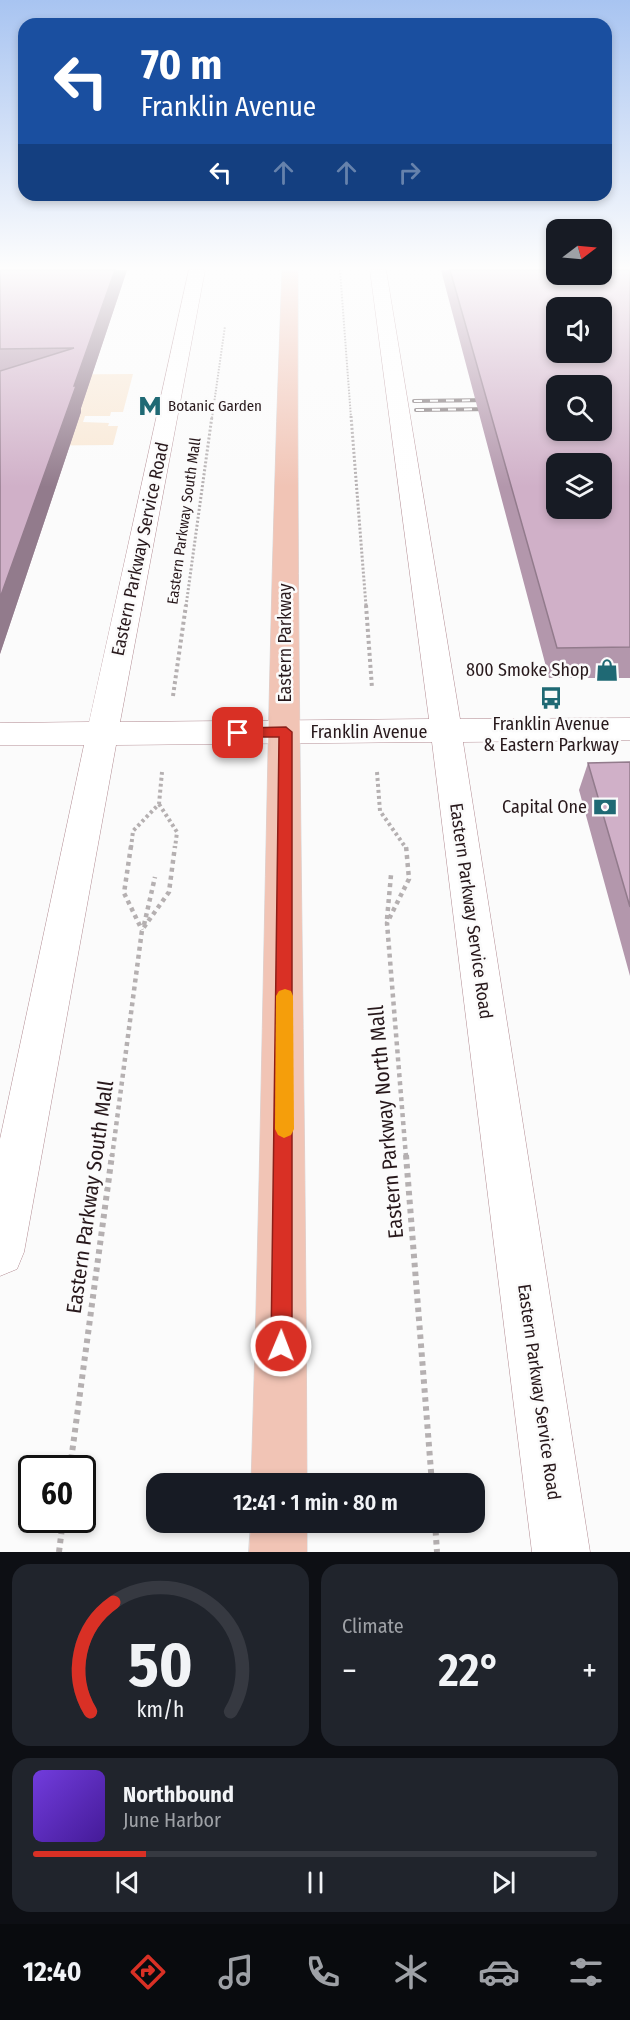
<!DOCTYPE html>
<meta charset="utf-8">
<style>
body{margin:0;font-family:"Fira Sans Condensed",sans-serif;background:#20242c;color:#f1f3f6;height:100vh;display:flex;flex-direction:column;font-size:22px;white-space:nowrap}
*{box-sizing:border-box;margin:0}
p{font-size:20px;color:#9ea1a6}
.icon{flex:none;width:33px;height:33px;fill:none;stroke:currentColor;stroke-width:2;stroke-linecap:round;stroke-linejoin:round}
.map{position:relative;height:1552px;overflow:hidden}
.side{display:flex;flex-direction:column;gap:12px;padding:12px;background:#0d0f14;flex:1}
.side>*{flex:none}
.banner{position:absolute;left:18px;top:18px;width:594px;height:183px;border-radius:18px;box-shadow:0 3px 9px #0003;background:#1a4fa0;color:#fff;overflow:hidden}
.needle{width:39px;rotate:74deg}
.fabs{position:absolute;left:546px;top:219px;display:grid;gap:12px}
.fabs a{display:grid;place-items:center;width:66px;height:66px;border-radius:12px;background:#171b24;box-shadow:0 3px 9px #0003;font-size:30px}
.speed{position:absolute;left:18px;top:1455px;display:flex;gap:12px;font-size:30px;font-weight:700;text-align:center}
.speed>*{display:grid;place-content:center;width:78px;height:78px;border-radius:50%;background:#171b24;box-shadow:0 3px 9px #0003;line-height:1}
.speed .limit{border:3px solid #111;border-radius:9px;background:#fff;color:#111}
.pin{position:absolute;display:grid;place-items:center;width:51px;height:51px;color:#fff;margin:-26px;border-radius:12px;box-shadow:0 3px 9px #0006}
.me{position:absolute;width:66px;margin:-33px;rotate:1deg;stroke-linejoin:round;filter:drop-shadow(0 0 4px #0008)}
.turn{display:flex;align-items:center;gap:21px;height:126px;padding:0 24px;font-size:27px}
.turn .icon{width:78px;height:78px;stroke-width:2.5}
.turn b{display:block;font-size:42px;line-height:51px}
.lanes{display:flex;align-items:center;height:57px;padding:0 24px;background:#0003;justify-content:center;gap:30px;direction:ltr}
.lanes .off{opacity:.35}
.big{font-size:45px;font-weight:600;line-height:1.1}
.side .widget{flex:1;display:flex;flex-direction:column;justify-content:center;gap:9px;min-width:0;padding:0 21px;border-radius:18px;background:#20242c}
.side .dial{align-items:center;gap:0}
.dial svg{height:156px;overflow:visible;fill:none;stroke:#363941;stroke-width:7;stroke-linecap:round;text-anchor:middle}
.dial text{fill:#f1f3f6;stroke:none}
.song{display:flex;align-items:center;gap:18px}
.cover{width:72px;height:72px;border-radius:9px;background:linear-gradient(135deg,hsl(260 70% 55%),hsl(260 70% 35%))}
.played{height:6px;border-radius:3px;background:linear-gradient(90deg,#d93025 20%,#363941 20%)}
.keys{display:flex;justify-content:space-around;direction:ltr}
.heat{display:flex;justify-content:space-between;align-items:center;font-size:33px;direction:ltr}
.side .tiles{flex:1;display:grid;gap:12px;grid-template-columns:1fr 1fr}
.widget:last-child{grid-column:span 2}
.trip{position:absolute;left:146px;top:1473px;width:339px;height:60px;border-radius:18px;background:#171b24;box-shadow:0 3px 9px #0003;font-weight:600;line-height:60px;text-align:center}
.menu{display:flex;height:96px;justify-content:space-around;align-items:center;background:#090b0e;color:#9ea1a6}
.menu .icon{width:42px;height:42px}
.menu .selected{color:#d93025}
.menu b{font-size:27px;color:#f1f3f6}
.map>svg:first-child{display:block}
.green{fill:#f9e8d5}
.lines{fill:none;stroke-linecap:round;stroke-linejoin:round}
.minor-casing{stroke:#b38c93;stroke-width:1}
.major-casing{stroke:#d8d5d6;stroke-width:1}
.path-far4{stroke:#b5b0b1;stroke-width:2;stroke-dasharray:1.5 1.5;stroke-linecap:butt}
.path-far3{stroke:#b5b0b1;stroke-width:3;stroke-dasharray:2 2;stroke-linecap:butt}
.path-far2{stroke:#b5b0b1;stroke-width:4;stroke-dasharray:3 3;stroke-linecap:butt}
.path-far1{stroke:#b5b0b1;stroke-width:4.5;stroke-dasharray:4 4;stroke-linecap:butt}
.path{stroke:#b5b0b1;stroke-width:6;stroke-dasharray:4.5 4.5;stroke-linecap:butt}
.minor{fill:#fff;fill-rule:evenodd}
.major{fill:#f1c4b5;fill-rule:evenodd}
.rail-casing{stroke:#82797b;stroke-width:4}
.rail{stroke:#fbfbfb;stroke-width:2;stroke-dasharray:8;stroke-linecap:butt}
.wall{fill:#b397ac}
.shaded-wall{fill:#927b8c}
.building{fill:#d0b0c8;stroke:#927b8c;stroke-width:1.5;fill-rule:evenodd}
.route{fill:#d93025;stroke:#8d1f18;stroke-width:1.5}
.slow{fill:#f59e0b}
.labels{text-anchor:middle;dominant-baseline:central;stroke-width:5;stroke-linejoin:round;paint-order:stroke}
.far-poi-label{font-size:15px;fill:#27181b;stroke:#fbfbfb;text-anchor:start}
.far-street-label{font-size:15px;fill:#27181b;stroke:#fbfbfb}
.street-label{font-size:18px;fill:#27181b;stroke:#fbfbfb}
.poi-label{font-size:18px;fill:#27181b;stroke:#fbfbfb;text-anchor:end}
.near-street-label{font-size:21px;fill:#27181b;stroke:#fbfbfb}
</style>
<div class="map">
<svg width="630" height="1552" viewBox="0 0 630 1552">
<rect width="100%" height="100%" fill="#fbfbfb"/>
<path class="green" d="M133 374 123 412H111L110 416H85L83 422 109 423 108 426H118L113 445 0 446V375Z"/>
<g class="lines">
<g class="minor-casing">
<path id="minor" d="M189 270H205L120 722 429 719 370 270H386L460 719 630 718V740L463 742 590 1552H532L432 742 116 745 24 1252 17 1269 0 1276V1139L84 745H0V723L89 722Z"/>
</g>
<g class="major-casing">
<path id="major" d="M282 270H298C296 675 306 1079 307 1484H251C264 1079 266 674 282 270Z
M251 1522H307V1552H249Z"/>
</g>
<path class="path-far4" d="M340 270 351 418
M212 418 225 326"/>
<path class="path-far3" d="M351 416 366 606
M186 606 212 416"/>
<path class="path-far2" d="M366 605 372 688
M173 696 186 605
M377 772 380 811 406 848
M159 804 177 832 175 848
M131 848 133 831 159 804 162 772"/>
<path class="path-far1" d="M131 846 124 893 142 930
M387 919 391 875
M144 925 155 877
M112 1157 142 930 169 892 175 846
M406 1157 387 923 409 879 406 846"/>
<path class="path" d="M406 1155 432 1484
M70 1468 112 1155
M435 1522 437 1552
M59 1552 63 1520"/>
<use href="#minor" class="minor"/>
<use href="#major" class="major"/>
<g class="rail-casing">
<path id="rail" d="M414 401 491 400
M416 410 494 409"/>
</g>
<use href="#rail" class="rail"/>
</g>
<path class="wall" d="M0 270H127L81 408V412L0 654Z
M441 270H630V678H549Z
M630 762V976L579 790 588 763Z"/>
<path class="shaded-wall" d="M115 270H127L81 408V412L0 654V598L74 386Z"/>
<path class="building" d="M0 270H115L74 386H76L0 598V371L74 348 0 349Z
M450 270H556V274H602V270H630V647L557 648ZM556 308H602V352H556ZM556 386H602V430H556ZM556 464H602V508H556Z
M630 762V907L588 763Z"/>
<linearGradient id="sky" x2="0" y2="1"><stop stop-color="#a8c4f1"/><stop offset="0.55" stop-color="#fdfdfd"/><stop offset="1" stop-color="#fdfdfd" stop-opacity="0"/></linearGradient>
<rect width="630" height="487" fill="url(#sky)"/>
<path class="route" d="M286 727 292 732V1346L289 1354 281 1357 274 1354 271 1346 279 737H238L232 733 238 728Z"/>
<path class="slow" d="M285 989 291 991 293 996 294 1129 291 1135 284 1138 278 1135 275 1129 276 996 279 991Z"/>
<defs>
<g id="metro-bare" transform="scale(1.8)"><path d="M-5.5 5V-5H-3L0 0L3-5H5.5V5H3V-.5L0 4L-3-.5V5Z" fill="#1f6974" stroke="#fbfbfb" stroke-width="2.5" paint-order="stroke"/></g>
<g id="shop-bare" transform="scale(1.8)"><path d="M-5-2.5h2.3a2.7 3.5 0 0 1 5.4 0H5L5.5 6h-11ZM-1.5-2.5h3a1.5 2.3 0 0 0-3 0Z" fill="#1f6974" stroke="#fbfbfb" stroke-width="2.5" paint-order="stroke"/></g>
<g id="bus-bare" transform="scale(1.8)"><path d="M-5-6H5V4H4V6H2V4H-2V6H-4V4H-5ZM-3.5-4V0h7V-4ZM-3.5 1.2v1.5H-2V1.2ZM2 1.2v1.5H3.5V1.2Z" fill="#1f6974" stroke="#fbfbfb" stroke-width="2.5" paint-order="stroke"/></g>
<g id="bank-bare" transform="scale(1.8)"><path d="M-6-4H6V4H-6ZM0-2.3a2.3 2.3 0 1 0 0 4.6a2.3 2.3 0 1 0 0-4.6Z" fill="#1f6974" stroke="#fbfbfb" stroke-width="2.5" paint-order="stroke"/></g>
</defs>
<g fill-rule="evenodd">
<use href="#metro-bare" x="150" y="406"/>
<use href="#shop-bare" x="607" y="670"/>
<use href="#bus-bare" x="551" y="698"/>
<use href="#bank-bare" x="605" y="807"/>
</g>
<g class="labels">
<g class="far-poi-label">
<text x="168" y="406">Botanic Garden</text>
</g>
<g class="far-street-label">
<text transform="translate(184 521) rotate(-82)">Eastern Parkway South Mall</text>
</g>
<g class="street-label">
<text transform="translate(140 549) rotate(-78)">Eastern Parkway Service Road</text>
<text transform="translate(285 643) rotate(-90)">Eastern Parkway</text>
<text x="369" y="732">Franklin Avenue</text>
<text transform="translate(471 911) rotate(82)">Eastern Parkway Service Road</text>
<text transform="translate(539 1392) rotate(82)">Eastern Parkway Service Road</text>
</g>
<g class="poi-label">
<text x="589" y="670">800 Smoke Shop</text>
<text x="551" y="724" text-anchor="middle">Franklin Avenue<tspan x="551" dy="21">&amp; Eastern Parkway</tspan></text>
<text x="587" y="807">Capital One</text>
</g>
<g class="near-street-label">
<text transform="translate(386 1122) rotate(-95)">Eastern Parkway North Mall</text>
<text transform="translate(90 1197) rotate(-82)">Eastern Parkway South Mall</text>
</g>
</g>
</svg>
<div class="fabs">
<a><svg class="needle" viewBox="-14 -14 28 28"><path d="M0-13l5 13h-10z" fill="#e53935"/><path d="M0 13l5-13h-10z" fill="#9ea1a6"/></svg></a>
<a><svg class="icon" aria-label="sound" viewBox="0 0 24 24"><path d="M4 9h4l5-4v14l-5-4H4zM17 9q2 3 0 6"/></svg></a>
<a><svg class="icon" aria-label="search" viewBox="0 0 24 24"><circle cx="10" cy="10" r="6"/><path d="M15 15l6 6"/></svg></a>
<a><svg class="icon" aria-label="layers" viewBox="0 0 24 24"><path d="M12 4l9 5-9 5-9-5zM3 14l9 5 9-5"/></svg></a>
</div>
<div class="speed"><div class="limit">60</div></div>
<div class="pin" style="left:238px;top:733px;background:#d93025"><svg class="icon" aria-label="arrive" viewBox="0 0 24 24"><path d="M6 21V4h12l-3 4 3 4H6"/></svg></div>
<svg class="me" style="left:281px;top:1346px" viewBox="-20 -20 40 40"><circle r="17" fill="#d93025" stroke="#fff" stroke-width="3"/><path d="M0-11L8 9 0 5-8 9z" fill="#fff"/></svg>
<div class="trip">12:41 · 1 min · 80 m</div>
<div class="banner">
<div class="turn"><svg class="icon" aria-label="left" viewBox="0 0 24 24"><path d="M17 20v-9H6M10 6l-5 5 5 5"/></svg><div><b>70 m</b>Franklin Avenue</div></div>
<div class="lanes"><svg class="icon" aria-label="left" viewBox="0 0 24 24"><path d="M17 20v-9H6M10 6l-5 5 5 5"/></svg><svg class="icon off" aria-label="ahead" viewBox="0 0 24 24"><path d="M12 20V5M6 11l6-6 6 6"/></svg><svg class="icon off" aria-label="ahead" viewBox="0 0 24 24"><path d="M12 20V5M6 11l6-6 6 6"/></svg><svg class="icon off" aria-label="right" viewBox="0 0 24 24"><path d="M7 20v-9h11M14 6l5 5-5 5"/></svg></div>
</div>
</div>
<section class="side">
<div class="tiles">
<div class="widget dial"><svg viewBox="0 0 100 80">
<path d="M14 69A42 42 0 1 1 86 69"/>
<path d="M14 69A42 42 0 0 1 26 13" stroke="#d93025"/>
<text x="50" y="56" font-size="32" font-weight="700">50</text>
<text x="50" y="72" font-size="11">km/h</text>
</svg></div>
<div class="widget"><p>Climate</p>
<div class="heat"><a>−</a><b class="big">22°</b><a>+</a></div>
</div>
<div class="widget">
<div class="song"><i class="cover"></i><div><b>Northbound</b><p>June Harbor</p></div></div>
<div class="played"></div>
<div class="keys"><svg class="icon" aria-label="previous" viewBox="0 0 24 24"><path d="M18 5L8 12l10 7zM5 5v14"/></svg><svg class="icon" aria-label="pause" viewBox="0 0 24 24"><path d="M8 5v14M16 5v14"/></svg><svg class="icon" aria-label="next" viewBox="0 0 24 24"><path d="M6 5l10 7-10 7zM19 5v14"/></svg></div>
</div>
</div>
</section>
<nav class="menu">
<b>12:40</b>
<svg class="icon selected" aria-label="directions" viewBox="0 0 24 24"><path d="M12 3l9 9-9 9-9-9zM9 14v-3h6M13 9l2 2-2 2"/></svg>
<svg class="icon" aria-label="music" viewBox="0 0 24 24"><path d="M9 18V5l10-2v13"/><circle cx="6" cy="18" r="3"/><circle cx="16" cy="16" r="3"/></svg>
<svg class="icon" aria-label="phone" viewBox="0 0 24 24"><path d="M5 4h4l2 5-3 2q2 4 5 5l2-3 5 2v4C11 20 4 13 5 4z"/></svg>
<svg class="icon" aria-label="climate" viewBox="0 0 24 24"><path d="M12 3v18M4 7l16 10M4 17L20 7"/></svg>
<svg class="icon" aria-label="car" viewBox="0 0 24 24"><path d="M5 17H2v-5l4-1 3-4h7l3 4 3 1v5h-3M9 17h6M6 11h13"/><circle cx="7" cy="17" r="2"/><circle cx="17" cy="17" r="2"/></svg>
<svg class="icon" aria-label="filters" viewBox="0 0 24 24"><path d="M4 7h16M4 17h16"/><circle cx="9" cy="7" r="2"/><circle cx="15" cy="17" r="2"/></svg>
</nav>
